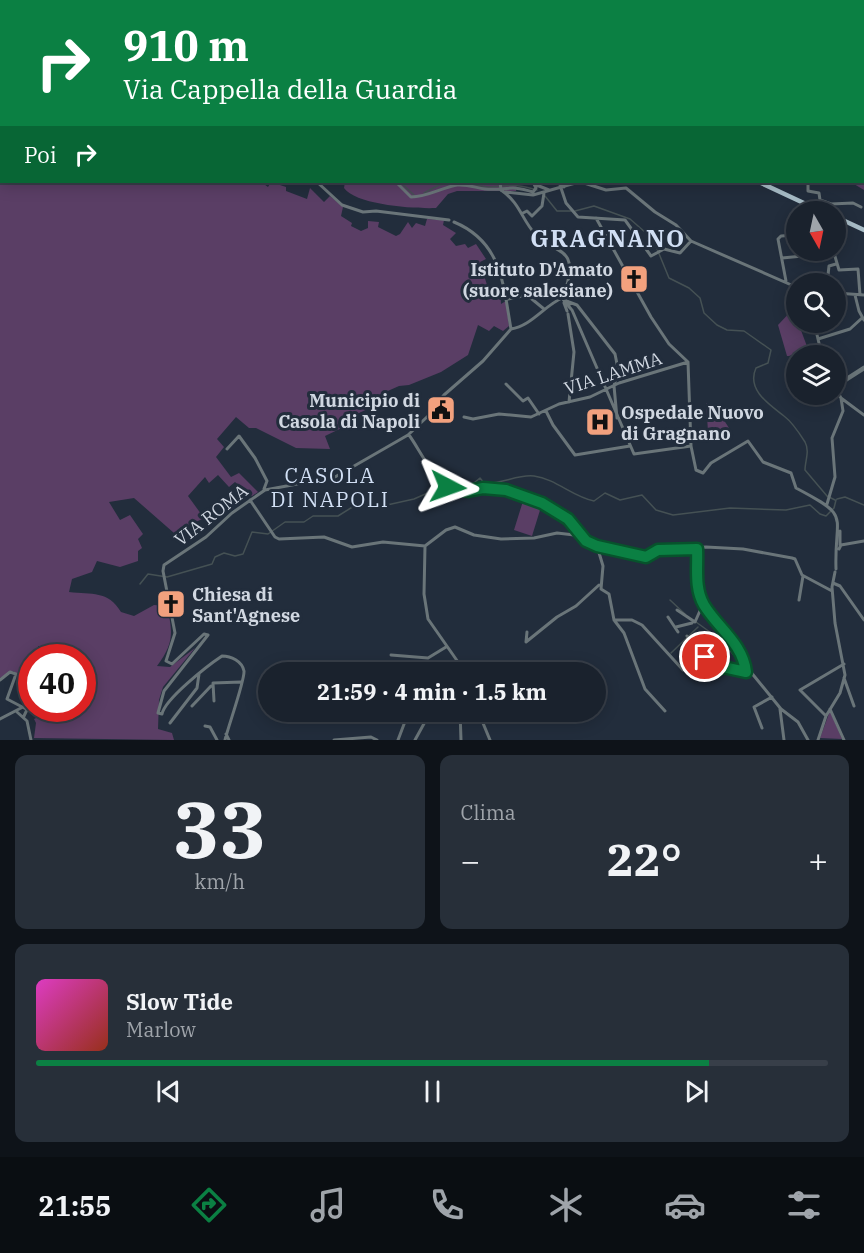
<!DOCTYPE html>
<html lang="it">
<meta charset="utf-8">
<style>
body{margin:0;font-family:"IBM Plex Serif",serif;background:#272f39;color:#f1f3f6;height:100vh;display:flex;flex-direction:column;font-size:22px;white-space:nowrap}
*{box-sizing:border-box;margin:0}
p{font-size:20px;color:#9fa4aa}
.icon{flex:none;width:33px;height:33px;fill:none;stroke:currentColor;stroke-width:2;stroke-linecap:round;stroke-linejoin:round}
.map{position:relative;height:740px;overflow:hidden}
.side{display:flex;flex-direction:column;gap:15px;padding:15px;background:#0e1319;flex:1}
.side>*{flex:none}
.hud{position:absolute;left:0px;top:0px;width:864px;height:183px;box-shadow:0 3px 15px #0003,0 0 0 2px #383f49;background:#0b8043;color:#fff;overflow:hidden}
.needle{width:39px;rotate:171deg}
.tools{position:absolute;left:786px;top:201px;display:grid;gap:12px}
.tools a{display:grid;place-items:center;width:60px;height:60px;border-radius:50%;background:#1a222d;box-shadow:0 3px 15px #0003,0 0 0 2px #383f49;font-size:30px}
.speed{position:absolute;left:18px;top:644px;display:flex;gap:12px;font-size:30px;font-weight:700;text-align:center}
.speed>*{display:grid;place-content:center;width:78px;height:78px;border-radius:50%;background:#1a222d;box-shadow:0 3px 15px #0003,0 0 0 2px #383f49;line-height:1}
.speed .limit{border:9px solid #d22;background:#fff;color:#111}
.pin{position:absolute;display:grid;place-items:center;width:51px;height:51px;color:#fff;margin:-26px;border:3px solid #fff;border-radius:50%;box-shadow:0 2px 6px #0007}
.me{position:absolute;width:66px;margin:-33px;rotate:94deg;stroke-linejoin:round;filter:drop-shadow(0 0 4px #0008)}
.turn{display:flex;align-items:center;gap:21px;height:126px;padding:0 24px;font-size:27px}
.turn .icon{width:78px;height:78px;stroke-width:2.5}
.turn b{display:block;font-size:42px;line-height:51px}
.then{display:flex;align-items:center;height:57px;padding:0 24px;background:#0003;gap:12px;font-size:22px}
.big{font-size:45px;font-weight:800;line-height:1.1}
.side .widget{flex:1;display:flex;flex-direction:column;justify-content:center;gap:9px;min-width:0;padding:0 21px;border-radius:12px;background:#272f39}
.side .dial{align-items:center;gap:0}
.dial b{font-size:78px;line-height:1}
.song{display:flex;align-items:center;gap:18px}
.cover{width:72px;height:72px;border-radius:9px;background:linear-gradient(135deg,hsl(310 70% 55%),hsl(10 70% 35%))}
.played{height:6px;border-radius:3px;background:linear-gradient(90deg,#0b8043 85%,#383f49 85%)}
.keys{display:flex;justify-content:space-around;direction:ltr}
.heat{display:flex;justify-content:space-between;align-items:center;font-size:33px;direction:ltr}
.side .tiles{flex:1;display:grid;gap:15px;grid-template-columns:1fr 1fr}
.widget:last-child{grid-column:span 2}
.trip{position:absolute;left:258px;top:662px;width:348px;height:60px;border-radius:30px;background:#1a222d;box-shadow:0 3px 15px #0003,0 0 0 2px #383f49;font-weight:800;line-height:60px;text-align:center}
.dock{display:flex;height:96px;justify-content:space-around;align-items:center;background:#0a0e12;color:#9fa4aa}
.dock .icon{width:42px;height:42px}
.dock .active{color:#0b8043}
.dock b{font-size:27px;color:#f1f3f6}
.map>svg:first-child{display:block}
.green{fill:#5a3e65}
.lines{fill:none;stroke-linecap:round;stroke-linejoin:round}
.stream{stroke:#455154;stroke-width:1.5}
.minor{stroke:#6a7579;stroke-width:3}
.major{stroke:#a8bdc7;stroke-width:4.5}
.minor-bridge{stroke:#6a7579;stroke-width:3}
.route-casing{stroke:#07532c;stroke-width:15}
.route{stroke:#0b8043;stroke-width:10}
.labels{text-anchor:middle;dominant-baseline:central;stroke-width:6;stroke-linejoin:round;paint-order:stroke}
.poi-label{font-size:18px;font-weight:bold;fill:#d0d7e1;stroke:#222d3c;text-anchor:end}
.street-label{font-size:18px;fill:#d0d7e1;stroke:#222d3c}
.quarter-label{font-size:21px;letter-spacing:1.5px;fill:#d1dff4;stroke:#222d3c}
.district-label{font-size:24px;font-weight:bold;letter-spacing:1.5px;fill:#d1dff4;stroke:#222d3c}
</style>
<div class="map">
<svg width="864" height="740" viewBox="0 0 864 740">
<rect width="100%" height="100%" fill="#222d3c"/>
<path class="green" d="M398 0H864V190L854 184V182H862V2Z
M0 18 2 182H261L268 187 271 182 286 187V191L307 199 310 188 324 202 330 196 343 207 341 216 352 223 351 226 361 231 368 228V221L379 222 378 227 396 236 400 234 408 222 412 228 416 223 425 226 427 219 444 220 443 225 456 233 450 239 456 246 465 244 468 248 476 244 486 259 480 262 487 285 500 290 501 304 506 301 509 326 503 331 494 326 489 331 478 325 468 355 441 372 409 385 399 386 372 398 376 405 357 414 348 425 325 436 330 449 296 448 256 428H249L236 417 217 439 224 447 216 457 231 477 239 473 258 492 252 496 235 482 229 487 218 475 209 483 205 477 188 496 204 518 174 533 134 498 109 502 120 520 130 515 143 534 138 539 142 548 138 551V561L120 567 97 561 92 572 72 579 69 592C92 595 108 590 121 612L134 616 154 605 167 606C173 633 174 643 157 666L170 667 195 648 163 687 159 700 158 729 172 733 174 740 34 738 36 723 34 719 40 716 39 708H82V657H43L47 647 38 646 39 654 28 656 21 667 24 675 23 679 13 671 0 678Z
M345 182H517L516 191H457L448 194 436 208C415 209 356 205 344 188Z
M793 309 808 349 789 356H787L778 325Z
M706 403 720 414 729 428 716 433 708 431Z
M523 501 541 507 532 536 514 530Z
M830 711 842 739 820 738Z"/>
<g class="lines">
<path class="stream" d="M176 0V2
M386 0V2
M634 2 635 0
M738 2 741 0
M862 39H864
M0 144H2
M374 182H394
M400 182 414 195
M464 182C471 183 481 187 488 187 509 186 516 183 537 190
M424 193 439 185 454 182
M545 196 557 211H571
M575 211 594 206 630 219 653 239 669 278 689 288 700 298 704 313 717 325 727 330 744 331 771 350 768 363 756 368C746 390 770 405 784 416 792 422 800 434 805 442 810 451 805 461 805 470L827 496 835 500
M837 499 845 497 864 505
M140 584 148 574 167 577 212 564 215 557 224 553 235 556 243 554 252 532 268 534 285 522H304L313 516H338L354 506 387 505 414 499 448 484 469 487 480 478 484 483C501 485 517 474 534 476 556 479 573 497 594 501L605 493 620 500 642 495 656 510 673 515 730 508 786 510 810 505 820 514 826 516 834 508 836 500
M670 600 685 614
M696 622 721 640 744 667
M671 653 698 627"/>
<path class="minor" d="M68 0 73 2
M133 0V2
M242 0 243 2
M332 0 333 2
M46 2 51 0
M0 15 2 16
M317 182 342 205 363 212 376 211 449 220
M396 182 411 197C427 197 441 188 457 185 468 184 476 188 485 189 506 191 509 184 533 192L536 188 534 184 549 190
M556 182 564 187
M581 182 606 190 626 188 655 212 676 225 691 241 796 287
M808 182V191L819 193 820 200 831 204
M561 188 566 203 578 217 625 220 651 256 664 249 680 253 691 241
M501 190C520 203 521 218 535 234 551 254 580 244 566 288
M506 192 533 195 579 182
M831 212V204L853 203 861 207
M523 213 527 211 532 216 542 206 544 193
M596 218 651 317 669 344 688 362 691 446
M454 222C502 242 503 284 511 329
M782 258 834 253 839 270 858 269 860 295
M786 281 778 239 781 236 796 235
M827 284 829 266 836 264
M836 293 864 295
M855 295 859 311 864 320
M508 299 527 295 544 309
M569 302 577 305 615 354 618 369 614 386 617 418
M564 303 567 311
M569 307V302L562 298 571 309
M792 308 796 304
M572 310 634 454 691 446 696 470 703 473 711 463 748 441 763 462 791 473 796 488C853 518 834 513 836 569
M568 314 574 352 569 402
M814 322 822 356
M511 329C531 326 544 306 562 298L564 292
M818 339 850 329 862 318
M842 383 864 369
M506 384 523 401 528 398 539 414
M836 385 864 367
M836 389 841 398 864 415
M546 411 553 425 575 455 630 446
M464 417 473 419 499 414 531 417 559 404 590 397 619 383 688 362
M409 435C418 447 434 480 447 486 467 496 488 484 509 491 530 498 550 506 568 518 578 526 582 539 593 544 608 553 630 552 647 557L658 550 706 547 743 549 792 558 795 559 802 575 832 591
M227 449 239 436 255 458 267 481 264 489
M250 500 275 537 279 539 324 537 352 547 383 542 425 546 446 530 455 527 474 535 501 539 534 538 557 533 583 536
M827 504 835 477 832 438 843 411 841 398
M840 545V531
M425 546 424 594 428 619 465 672
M597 546 603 566 601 589 609 594 614 620 624 633 645 689 665 711
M697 549 696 571 703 604 723 626 750 671 781 709 798 722 808 740
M839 549 841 545 864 541
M833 583 840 586 864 620
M799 600 803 576
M677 610 695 622 703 604
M668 617 678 632
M614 620H632L642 625 683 670
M676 627 692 623
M527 632 526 642 557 617 576 606 599 585
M687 636 716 670 723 667 745 673 746 667
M391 655 428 658 446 647
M844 678 854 706
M0 680 10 672 16 674 7 699 28 710
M214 701 213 683 241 682
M192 706 211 686
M780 709 784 740
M830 709 844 740
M460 711 461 740
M478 711 490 740
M17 712 27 721 31 740
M24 716 32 699
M826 716 800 690 844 664
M0 719 21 708
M170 723 197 688 199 674
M205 726 210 727 217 740
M762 728 754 707 772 697
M226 734 229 740
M225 740C228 727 245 680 244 671 242 661 231 656 222 656 207 666 165 699 162 714L158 713 164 691 208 635 204 634 172 664 166 661 175 633 163 571 164 565 206 537 232 513 265 490 335 477 408 435 428 416 444 395 483 361 511 329
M334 740 371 737 377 740
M398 740 409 711
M415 740 426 720 422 711
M818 740 826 716 840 693 845 675 835 623 832 587 835 572"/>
<path class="major" d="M396 0 397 2
M759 182 823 212
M836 217 864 230"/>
<path class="minor-bridge" d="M500 182 501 190"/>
</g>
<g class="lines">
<g class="route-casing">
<path id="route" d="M448 487 468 491 483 488 506 490 542 503 568 519 586 541 597 546 646 557 658 550 697 549C698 567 694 588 704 605 718 628 743 644 746 672L723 667 716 670 705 657"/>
</g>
<use href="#route" class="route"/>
</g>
<defs>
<g id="church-square" transform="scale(1.5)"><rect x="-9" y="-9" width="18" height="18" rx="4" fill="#f2a17e" stroke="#222d3c"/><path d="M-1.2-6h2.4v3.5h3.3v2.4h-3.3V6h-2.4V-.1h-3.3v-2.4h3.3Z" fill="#111"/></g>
<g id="civic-square" transform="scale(1.5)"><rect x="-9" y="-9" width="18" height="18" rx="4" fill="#f2a17e" stroke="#222d3c"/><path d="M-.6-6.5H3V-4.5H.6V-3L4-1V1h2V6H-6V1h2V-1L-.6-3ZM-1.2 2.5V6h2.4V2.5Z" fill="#111"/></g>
<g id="hospital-square" transform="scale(1.5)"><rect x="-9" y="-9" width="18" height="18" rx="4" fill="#f2a17e" stroke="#222d3c"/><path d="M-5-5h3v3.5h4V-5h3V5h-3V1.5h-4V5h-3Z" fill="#111"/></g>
</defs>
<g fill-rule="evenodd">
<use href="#church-square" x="634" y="279"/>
<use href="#civic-square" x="441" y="410"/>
<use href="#hospital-square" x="600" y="422"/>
<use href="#church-square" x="171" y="604"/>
</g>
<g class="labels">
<g class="poi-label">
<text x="613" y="269">Istituto D'Amato<tspan x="613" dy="21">(suore salesiane)</tspan></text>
<text x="420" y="400">Municipio di<tspan x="420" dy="21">Casola di Napoli</tspan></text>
<text x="621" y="412" text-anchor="start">Ospedale Nuovo<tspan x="621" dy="21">di Gragnano</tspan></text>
<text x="192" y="594" text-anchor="start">Chiesa di<tspan x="192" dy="21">Sant'Agnese</tspan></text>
</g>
<g class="street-label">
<text transform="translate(613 373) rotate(-18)">VIA LAMMA</text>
<text transform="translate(211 515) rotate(-38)">VIA ROMA</text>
</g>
<g class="quarter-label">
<text x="330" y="475">CASOLA<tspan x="330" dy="24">DI NAPOLI</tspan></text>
</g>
<g class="district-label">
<text x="608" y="238">GRAGNANO</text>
</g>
</g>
</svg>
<div class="tools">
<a><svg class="needle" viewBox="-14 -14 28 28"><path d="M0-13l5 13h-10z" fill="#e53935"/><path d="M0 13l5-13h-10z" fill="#9fa4aa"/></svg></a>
<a><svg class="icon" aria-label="search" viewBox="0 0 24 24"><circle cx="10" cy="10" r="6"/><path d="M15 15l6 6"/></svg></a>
<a><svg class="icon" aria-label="layers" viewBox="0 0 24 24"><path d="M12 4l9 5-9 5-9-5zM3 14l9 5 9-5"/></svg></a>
</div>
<div class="speed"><div class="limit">40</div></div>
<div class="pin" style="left:705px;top:657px;background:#d93025"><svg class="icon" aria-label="arrive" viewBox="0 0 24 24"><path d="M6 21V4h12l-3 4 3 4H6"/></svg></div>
<svg class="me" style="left:448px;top:487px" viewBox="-20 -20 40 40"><path d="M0-17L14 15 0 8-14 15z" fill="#0b8043" stroke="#fff" stroke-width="4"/></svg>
<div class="trip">21:59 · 4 min · 1.5 km</div>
<div class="hud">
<div class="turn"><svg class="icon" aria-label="right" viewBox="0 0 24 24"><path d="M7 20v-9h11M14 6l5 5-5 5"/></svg><div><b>910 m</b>Via Cappella della Guardia</div></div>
<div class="then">Poi<svg class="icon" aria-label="right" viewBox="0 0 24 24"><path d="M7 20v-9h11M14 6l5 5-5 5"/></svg></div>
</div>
</div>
<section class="side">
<div class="tiles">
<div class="widget dial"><b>33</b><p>km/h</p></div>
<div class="widget"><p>Clima</p>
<div class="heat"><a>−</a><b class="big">22°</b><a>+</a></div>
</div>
<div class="widget">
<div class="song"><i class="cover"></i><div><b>Slow Tide</b><p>Marlow</p></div></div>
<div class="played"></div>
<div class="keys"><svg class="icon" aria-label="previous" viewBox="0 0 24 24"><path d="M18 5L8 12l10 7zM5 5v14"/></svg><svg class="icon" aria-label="pause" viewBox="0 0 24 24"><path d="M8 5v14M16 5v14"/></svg><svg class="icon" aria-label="next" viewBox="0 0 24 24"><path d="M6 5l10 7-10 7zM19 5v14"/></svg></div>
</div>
</div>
</section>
<nav class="dock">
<b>21:55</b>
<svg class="icon active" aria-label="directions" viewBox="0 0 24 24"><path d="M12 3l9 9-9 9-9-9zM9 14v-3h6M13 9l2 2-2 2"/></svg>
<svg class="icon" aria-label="music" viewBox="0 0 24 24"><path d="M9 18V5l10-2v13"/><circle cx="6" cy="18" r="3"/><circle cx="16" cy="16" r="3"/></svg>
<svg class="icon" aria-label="phone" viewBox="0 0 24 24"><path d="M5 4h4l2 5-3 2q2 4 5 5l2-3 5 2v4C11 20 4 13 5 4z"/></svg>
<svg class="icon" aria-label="climate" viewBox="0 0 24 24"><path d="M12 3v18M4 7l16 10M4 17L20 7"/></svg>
<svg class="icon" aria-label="car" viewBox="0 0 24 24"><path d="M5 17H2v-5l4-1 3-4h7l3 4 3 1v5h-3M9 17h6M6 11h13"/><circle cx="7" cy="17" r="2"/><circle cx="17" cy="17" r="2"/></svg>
<svg class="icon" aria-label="filters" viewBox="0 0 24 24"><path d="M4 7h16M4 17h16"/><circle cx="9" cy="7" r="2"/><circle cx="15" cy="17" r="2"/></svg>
</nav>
